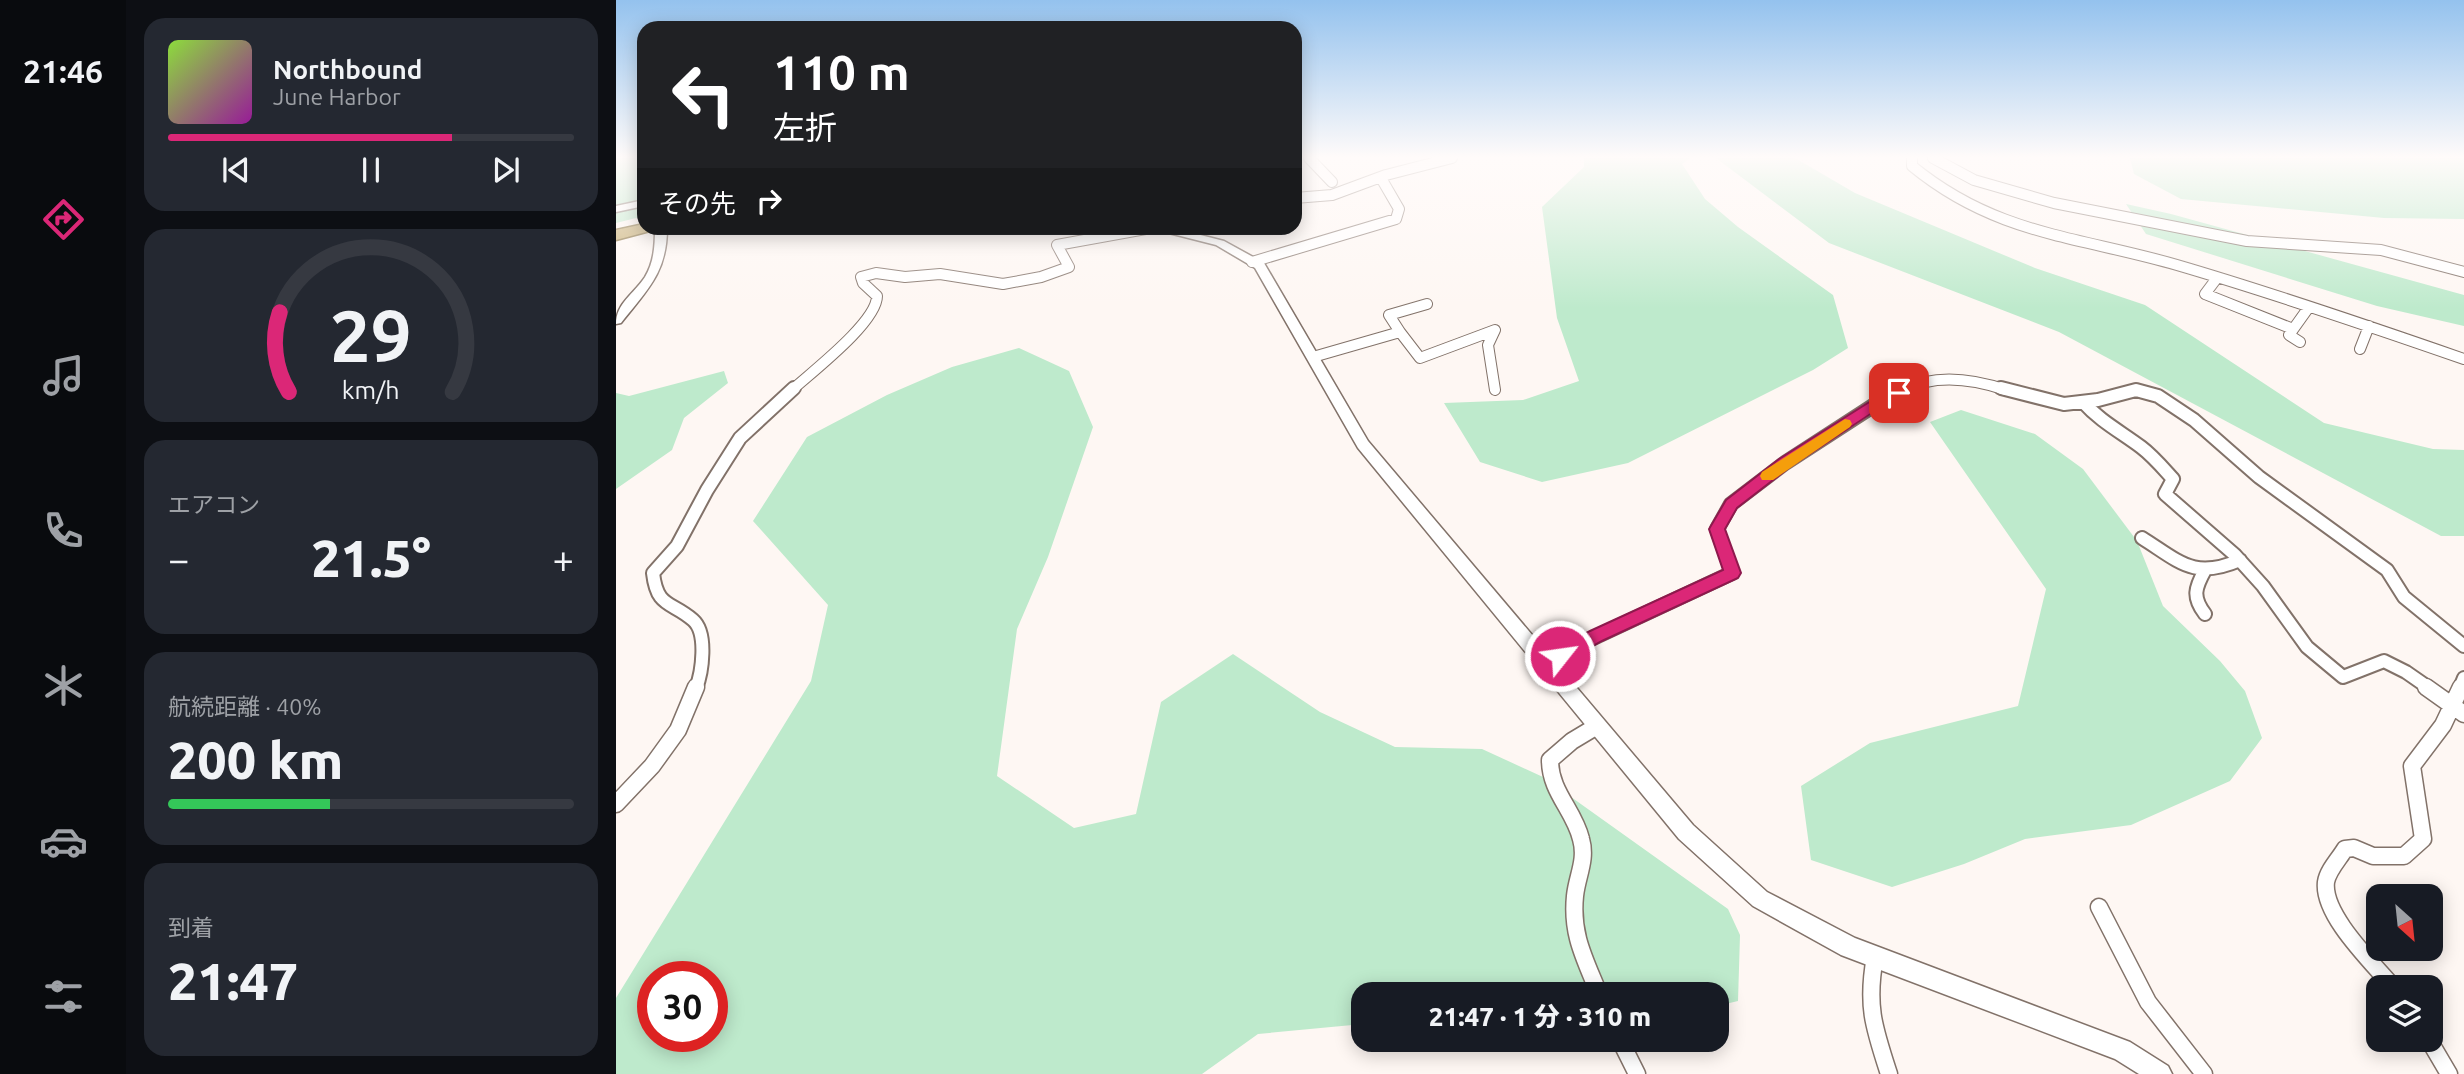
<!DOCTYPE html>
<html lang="ja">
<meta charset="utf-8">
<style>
body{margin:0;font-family:Ubuntu,"Noto Sans JP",sans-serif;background:#242831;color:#f1f3f6;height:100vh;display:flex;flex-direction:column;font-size:26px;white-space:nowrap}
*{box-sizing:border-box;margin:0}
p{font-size:23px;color:#9ea1a6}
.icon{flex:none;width:38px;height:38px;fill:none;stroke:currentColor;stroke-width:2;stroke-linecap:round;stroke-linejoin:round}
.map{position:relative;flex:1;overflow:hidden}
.drawer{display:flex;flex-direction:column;gap:18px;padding:18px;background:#0d0f14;width:490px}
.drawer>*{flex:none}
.top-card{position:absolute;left:21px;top:21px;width:665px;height:214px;border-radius:21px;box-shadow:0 4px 18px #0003;background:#202124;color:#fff;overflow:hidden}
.needle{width:46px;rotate:153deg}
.fabs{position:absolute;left:1750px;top:884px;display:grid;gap:14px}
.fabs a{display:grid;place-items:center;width:77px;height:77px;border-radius:14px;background:#171b24;box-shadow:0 4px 18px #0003;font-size:35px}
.speed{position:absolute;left:21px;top:961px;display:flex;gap:14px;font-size:35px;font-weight:700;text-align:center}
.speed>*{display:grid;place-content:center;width:91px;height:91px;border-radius:50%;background:#171b24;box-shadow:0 4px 18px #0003;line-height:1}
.speed .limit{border:10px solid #d22;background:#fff;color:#111}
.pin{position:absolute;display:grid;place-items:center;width:60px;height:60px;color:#fff;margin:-30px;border-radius:14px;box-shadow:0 4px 10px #0006}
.me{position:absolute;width:77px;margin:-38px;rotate:60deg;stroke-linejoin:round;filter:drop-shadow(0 0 5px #0008)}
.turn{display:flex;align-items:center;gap:24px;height:147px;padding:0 21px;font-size:32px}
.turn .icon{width:91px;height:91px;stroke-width:2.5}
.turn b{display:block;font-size:49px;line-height:60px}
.then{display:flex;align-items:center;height:66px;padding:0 21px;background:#0003;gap:14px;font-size:26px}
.big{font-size:52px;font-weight:800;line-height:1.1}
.drawer .tile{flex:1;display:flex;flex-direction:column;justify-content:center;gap:10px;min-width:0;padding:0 24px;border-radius:21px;background:#242831}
.drawer .dial{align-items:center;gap:0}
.dial svg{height:182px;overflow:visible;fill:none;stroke:#363941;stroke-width:7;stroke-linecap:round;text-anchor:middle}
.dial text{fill:#f1f3f6;stroke:none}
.song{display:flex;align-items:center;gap:21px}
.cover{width:84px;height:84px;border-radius:10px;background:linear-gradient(135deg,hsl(90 70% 55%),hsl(300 70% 35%))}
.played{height:7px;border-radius:4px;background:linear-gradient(90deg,#db2777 70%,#363941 70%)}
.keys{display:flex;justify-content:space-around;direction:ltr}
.heat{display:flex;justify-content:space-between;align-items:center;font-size:38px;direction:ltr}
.charge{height:10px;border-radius:5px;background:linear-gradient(90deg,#34c759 40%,#363941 0)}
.trip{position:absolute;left:735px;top:982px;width:378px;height:70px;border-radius:21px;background:#171b24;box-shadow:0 4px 18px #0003;font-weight:800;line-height:70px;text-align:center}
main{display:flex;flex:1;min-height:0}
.tab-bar{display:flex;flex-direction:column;width:126px;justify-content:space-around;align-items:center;background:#090b0e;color:#9ea1a6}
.tab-bar .icon{width:49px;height:49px}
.tab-bar .active{color:#db2777}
.tab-bar b{font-size:32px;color:#f1f3f6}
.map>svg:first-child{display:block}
.green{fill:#beeacc;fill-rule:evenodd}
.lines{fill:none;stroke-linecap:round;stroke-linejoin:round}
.minor-far2-casing{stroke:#827269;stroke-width:12}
.minor-far1-casing{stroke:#827269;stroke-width:16}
.minor-casing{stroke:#827269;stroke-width:19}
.tertiary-casing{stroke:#827269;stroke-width:3}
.trunk-casing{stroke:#826a34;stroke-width:3}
.minor-far2{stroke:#fff;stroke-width:10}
.minor-far1{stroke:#fff;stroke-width:12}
.minor{stroke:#fff;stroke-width:16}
.tertiary{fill:#fff;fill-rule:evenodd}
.trunk{fill:#c3a868;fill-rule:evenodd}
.route{fill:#db2777;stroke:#8e194d;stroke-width:2}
.slow{fill:#f59e0b}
</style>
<main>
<nav class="tab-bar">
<b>21:46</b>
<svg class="icon active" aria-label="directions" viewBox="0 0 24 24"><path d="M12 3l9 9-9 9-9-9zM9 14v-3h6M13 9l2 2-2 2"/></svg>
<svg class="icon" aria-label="music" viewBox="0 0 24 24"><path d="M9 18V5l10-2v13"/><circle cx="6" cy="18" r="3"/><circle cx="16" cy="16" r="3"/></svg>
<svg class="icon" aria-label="phone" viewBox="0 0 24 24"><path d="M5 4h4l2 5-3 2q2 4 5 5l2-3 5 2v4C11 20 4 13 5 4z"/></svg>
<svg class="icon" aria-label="climate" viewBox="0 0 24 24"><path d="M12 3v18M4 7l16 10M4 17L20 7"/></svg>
<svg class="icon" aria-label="car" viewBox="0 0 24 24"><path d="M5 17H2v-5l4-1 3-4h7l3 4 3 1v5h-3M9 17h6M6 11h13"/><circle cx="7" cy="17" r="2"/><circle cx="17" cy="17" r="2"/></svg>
<svg class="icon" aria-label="filters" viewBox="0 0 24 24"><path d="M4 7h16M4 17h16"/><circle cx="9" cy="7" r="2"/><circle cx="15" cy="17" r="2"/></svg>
</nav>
<section class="drawer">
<div class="tile">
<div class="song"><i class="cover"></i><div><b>Northbound</b><p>June Harbor</p></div></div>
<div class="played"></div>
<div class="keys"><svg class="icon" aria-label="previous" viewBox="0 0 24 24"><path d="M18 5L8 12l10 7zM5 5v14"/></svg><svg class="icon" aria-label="pause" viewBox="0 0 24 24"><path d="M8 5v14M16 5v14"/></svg><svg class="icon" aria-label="next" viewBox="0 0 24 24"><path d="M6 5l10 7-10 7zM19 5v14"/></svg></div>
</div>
<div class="tile dial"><svg viewBox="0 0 100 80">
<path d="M14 69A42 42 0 1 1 86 69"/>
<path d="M14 69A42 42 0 0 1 10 34" stroke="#db2777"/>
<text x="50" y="56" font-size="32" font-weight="700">29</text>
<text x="50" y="72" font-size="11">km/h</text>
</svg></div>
<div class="tile"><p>エアコン</p>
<div class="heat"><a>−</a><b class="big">21.5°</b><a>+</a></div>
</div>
<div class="tile"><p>航続距離 · 40%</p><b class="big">200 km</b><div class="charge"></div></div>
<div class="tile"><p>到着</p><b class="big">21:47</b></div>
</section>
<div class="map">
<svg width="1848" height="1074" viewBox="0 0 1848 1074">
<rect width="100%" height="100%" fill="#fef7f3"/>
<path class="green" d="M0 158H28V216L0 223Z
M968 158H1074L1066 164 1089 199 1122 227 1217 295 1232 348 1197 370 1012 463 926 482 864 462 828 403 907 400 963 381 941 318 926 207 968 167Z
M1100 158H1179L1239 193 1419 268 1529 305 1708 423 1817 449 1848 450V536H1825L1443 332 1213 243Z
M1514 158H1848V219L1768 218 1565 199 1518 174Z
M1510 204 1555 214 1848 295V326L1761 306 1530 234Z
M403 348 453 371 477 427 432 557 401 629 381 776 458 828 520 814 545 702 617 654 704 712 779 747 866 749 927 777 1112 909 1124 935 1122 1001 1101 1006V994H747V1024L642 1034 586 1074H0V998L195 681 212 605 137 521 191 437 271 395 336 367ZM37 976H96V1036H37Z
M108 371 112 383 68 418 56 450 0 489V393L13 396Z
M1345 410 1419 434 1467 469 1521 541 1547 606 1604 661 1629 691 1646 738 1614 781 1515 825 1409 839 1348 864 1276 887 1195 860 1185 786 1254 743 1402 706 1430 589 1314 422Z
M872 1040H974L926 1052Z"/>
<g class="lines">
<g class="minor-far2-casing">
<path id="minor-far2" d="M693 158 716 182
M1296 158V166C1380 235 1461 236 1561 265 1657 293 1753 326 1848 359
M1317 158 1358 180 1438 203 1631 241 1765 250 1848 272
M679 198 716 195 770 175 836 158
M636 262 780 219 783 209 765 178
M1601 278 1589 294 1677 329
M784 332 773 315 811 304
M1684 342 1673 335 1693 307
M1744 349 1753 326
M697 357 784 332 804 358 879 330 872 345 879 390
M176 390C197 371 261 322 261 296L247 283 245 277 260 273 289 277 324 274 387 284 425 277 453 267 441 245 535 228
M1288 390C1320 373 1357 379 1390 390"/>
</g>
<g class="minor-far1-casing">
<path id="minor-far1" d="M1385 388 1448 404 1482 400 1520 390 1542 396 1578 420 1643 477 1771 570 1788 597 1848 646
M1467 402C1484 421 1505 432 1525 447 1537 456 1547 468 1557 479L1549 494 1619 555 1647 586 1691 647 1727 677 1768 661 1790 672 1813 688
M1526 538C1564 562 1578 580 1624 560
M1589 570C1579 588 1576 597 1589 614
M930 666 958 647 1116 573 1101 529 1115 504 1169 463 1260 404 1291 388
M80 688C86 673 92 633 77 620 55 601 41 608 37 573L61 546 91 490 124 438 178 388
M1844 688 1848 678"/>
</g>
<g class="minor-casing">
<path id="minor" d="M1810 687 1848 714
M981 726 956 741 934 760C934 792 958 810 965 839 971 860 961 876 959 896 955 935 969 959 983 994
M0 804 36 766 62 730 80 687
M1483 907 1532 1002 1588 1074
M1259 957C1250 1006 1258 1028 1273 1074
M1777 987C1757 963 1706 915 1710 882 1712 870 1723 859 1729 849L1738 848 1757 856H1788L1807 839 1796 766 1827 725 1845 687
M1004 1040 1021 1074
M1813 1040 1833 1074"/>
</g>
<g class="tertiary-casing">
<path id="tertiary" d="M28 200V206L0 212V206Z
M39 228H51C51 273 31 290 5 323L0 324C0 303 18 294 29 277 38 262 39 246 39 228Z
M540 228H557L608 241 648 263 752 441 1077 825 1151 892 1239 938 1514 1042 1552 1066 1556 1074H1523L1499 1059 1225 955 1137 906 1063 839 742 448 639 268 600 245 541 230Z"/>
</g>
<g class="trunk-casing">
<path id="trunk" d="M28 224V228H36L34 231 0 240V230Z"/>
</g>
<use href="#minor-far2" class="minor-far2"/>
<use href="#minor-far1" class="minor-far1"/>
<use href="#minor" class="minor"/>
<use href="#tertiary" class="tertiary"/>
<use href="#trunk" class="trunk"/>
</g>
<linearGradient id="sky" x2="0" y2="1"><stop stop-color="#94c2ee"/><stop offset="0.51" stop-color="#fffbfa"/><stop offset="1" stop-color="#fffbfa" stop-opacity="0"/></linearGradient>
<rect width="1848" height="308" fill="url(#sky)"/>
<path class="route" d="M1283 388 1288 389V396L1265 407 1174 467 1121 508 1109 529 1125 573 1122 578 986 641 950 661 944 663 938 661 935 656 938 651 974 631 1107 570 1093 529 1110 500 1163 459 1255 401Z"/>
<path class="slow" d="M1229 419 1234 420 1236 424 1234 427 1157 480H1146L1144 476 1146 472Z"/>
</svg>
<div class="fabs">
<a><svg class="needle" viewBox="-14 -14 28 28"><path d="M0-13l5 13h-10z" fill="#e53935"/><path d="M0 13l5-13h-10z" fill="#9ea1a6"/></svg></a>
<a><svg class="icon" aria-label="layers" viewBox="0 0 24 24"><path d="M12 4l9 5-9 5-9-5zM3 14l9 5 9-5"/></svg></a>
</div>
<div class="speed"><div class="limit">30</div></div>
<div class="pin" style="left:1283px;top:393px;background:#d93025"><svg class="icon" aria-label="arrive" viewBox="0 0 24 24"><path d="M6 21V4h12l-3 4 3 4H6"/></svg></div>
<svg class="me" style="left:944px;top:656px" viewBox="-20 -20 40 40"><circle r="17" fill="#db2777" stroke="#fff" stroke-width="3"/><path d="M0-11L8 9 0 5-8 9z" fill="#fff"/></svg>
<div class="trip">21:47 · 1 分 · 310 m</div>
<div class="top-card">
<div class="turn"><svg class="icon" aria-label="left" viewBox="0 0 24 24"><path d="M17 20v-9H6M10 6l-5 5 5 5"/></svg><div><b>110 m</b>左折</div></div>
<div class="then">その先<svg class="icon" aria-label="right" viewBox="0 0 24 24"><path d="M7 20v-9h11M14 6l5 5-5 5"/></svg></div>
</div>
</div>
</main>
